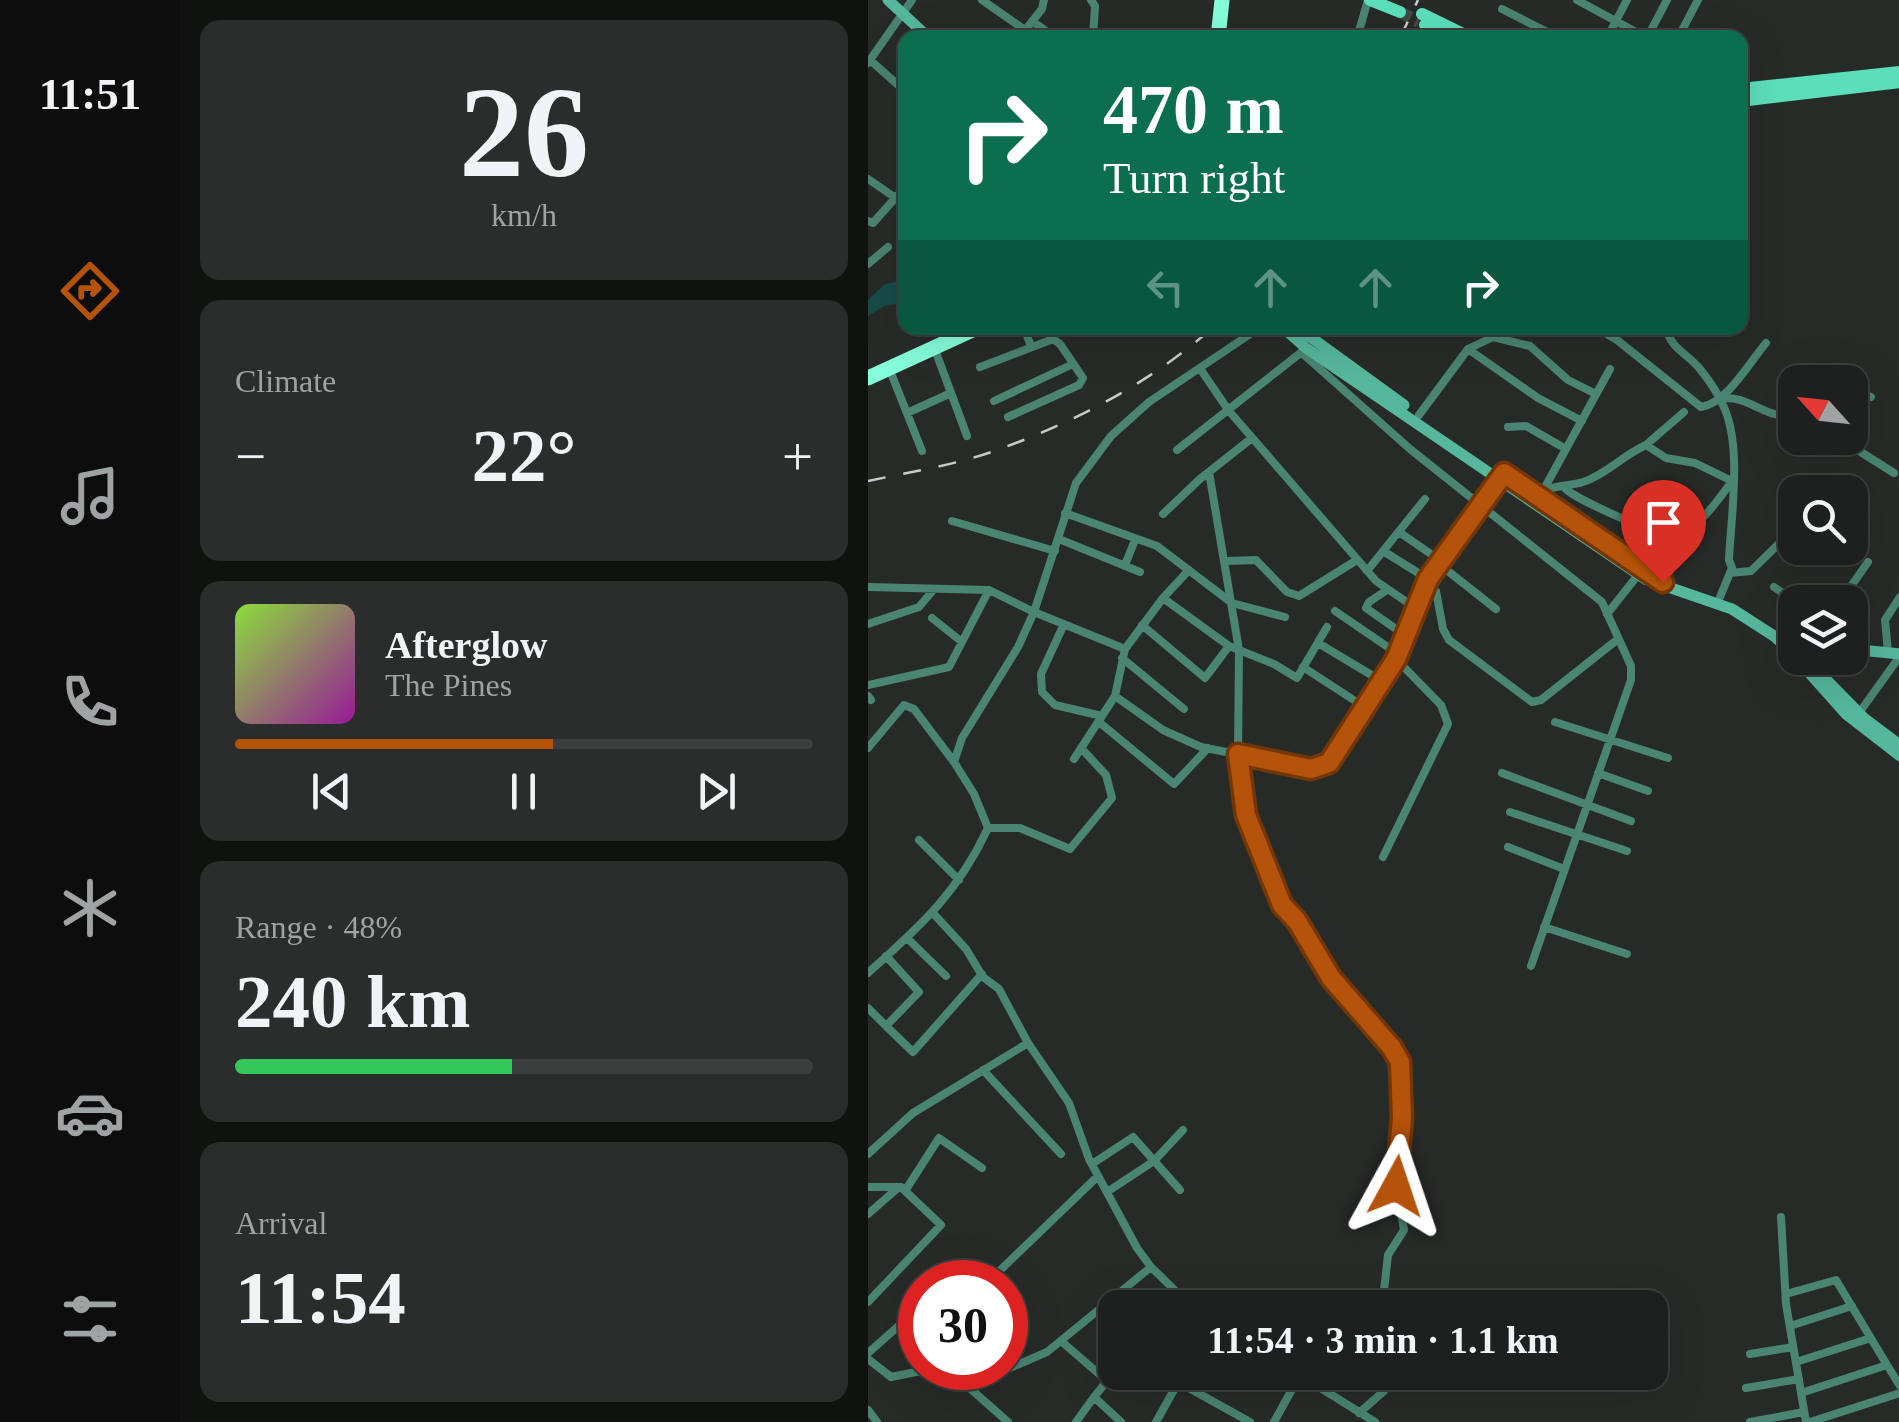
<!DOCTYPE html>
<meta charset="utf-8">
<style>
body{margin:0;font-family:"Times New Roman",serif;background:#2a2d2b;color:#f1f3f6;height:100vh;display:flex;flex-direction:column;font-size:38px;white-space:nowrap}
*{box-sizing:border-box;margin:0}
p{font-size:32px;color:#a0a3a4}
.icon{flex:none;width:55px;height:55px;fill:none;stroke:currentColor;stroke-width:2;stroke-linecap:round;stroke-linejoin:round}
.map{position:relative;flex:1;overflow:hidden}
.sheet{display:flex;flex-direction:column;gap:20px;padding:20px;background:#101210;width:688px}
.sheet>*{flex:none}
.top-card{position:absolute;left:30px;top:30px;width:850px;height:305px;border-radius:20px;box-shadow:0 10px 40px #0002,0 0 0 2px #3b3e3c;background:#0b6e4f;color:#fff;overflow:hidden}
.needle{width:65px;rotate:297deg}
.fabs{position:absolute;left:910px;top:365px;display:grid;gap:20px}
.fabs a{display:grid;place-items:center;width:90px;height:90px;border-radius:20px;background:#1d201e;box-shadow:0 10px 40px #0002,0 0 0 2px #3b3e3c;font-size:50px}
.speed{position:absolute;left:30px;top:1260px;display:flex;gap:20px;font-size:50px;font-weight:700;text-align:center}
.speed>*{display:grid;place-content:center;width:130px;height:130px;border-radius:50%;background:#1d201e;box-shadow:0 10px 40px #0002,0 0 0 2px #3b3e3c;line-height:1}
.speed .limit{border:15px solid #d22;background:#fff;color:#111}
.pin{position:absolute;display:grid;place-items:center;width:85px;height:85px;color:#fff;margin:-102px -42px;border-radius:50% 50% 50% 0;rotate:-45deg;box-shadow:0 0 10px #0007}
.pin .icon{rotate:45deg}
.me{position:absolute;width:110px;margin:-55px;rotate:5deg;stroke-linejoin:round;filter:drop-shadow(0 0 8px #0008)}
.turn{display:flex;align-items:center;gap:35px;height:210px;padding:0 40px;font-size:45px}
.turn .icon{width:130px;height:130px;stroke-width:2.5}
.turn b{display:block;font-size:70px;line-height:85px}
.lanes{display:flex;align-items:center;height:95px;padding:0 40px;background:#0003;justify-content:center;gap:50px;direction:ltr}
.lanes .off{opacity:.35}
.big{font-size:75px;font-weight:800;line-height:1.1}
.sheet .card{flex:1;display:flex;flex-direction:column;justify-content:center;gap:15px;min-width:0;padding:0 35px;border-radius:20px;background:#2a2d2b}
.sheet .dial{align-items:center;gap:0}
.dial b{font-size:130px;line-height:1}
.song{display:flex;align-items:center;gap:30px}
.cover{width:120px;height:120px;border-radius:15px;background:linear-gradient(135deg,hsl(90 70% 55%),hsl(300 70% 35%))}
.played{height:10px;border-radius:5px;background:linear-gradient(90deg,#b45309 55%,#3b3e3c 55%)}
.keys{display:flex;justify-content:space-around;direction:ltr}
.heat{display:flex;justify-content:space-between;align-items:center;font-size:55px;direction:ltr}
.charge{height:15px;border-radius:8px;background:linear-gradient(90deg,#34c759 48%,#3b3e3c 0)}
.trip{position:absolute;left:230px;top:1290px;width:570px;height:100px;border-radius:20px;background:#1d201e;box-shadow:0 10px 40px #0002,0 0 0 2px #3b3e3c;font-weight:800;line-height:100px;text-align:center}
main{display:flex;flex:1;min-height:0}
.tabs{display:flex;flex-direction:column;width:180px;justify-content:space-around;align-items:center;background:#0c0d0c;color:#a0a3a4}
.tabs .icon{width:70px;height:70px}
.tabs .active{color:#b45309}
.tabs b{font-size:45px;color:#f1f3f6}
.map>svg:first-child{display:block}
.water{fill:#174b49}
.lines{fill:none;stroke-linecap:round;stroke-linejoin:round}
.primary-tunnel{stroke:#454946;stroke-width:12;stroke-dasharray:12 6;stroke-linecap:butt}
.street{stroke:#4a8472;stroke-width:8}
.secondary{stroke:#55b79b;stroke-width:11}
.primary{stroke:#5bdfbb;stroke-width:12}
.highway{stroke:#86fdda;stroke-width:15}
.rail{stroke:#c8cbc8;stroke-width:2.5;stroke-dasharray:18 18;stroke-linecap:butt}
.route-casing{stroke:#753606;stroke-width:25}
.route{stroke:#b45309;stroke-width:18}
</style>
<main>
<nav class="tabs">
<b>11:51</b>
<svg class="icon active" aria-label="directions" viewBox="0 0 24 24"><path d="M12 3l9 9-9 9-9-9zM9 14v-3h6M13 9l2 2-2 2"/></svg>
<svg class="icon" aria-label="music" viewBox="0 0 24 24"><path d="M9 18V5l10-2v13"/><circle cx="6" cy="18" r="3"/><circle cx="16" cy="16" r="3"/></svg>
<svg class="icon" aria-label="phone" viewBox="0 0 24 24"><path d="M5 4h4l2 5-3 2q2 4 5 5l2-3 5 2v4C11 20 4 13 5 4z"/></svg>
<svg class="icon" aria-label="climate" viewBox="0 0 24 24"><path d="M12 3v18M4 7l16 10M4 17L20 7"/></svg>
<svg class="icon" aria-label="car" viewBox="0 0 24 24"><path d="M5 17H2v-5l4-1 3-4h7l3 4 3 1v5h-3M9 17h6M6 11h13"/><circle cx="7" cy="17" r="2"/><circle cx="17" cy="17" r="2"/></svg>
<svg class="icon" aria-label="filters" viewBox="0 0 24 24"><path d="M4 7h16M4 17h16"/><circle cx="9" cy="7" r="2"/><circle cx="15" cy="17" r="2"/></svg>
</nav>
<section class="sheet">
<div class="card dial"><b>26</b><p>km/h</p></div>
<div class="card"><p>Climate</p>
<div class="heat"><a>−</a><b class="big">22°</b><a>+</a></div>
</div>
<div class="card">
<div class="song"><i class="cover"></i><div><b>Afterglow</b><p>The Pines</p></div></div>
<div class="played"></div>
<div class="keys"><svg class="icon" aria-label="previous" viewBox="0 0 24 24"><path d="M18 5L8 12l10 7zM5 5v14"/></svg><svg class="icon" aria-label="pause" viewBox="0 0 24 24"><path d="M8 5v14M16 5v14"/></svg><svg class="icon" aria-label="next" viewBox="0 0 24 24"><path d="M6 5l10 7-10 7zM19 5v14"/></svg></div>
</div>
<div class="card"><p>Range · 48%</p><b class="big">240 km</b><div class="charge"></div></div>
<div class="card"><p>Arrival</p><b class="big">11:54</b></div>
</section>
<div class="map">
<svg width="1032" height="1422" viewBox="0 0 1032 1422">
<rect width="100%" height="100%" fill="#272b28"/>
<path class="water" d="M37 280V303L18 305 0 316V300L17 284Z"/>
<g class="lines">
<path class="primary-tunnel" d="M532 12 551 22"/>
<path class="street" d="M114 0 157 30
M223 0 227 6 225 38
M709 0 779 38
M634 9 691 38
M164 21 188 38
M151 38 174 9 176 0
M489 38 500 0
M739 38 759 0
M779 38 799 0
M810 38 830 0
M2 60 38 92
M0 63 44 0
M0 179 38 205
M0 221 5 223 38 186
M0 264 20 247
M156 328 163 346
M729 328 749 340 833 407C859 403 881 363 898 343
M798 328C803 349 820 354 832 369 840 379 849 392 854 403 875 443 863 515 861 560L864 568 852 597
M66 347 99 436
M600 349 670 398 714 421
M434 353 542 449 734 602 763 666V680L663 966
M112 367 185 339 192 344 215 378 211 385 140 417
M21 368 54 451
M333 370 361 411 508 581 546 607
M943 382 965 380 975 382
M982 387 1003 397
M852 399C881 393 898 422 928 414
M126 401 205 364
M39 413 83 393
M551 415 600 349 625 337 662 346 700 380 726 393
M640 427 658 426 698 449
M979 438 988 449 1026 473
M778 445 816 412
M309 450 435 351
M341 472 371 650 370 754 378 815 414 905 429 921 463 978 520 1043 532 1062 533 1118 528 1183 536 1230 520 1255 514 1308
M696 487C703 498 799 540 808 536 833 525 849 502 864 481
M676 489 742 369
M671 496C682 484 700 487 715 482 739 474 755 455 778 445L798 458 827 463 864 481
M197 513 289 546 364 603 417 617
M295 514 332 479 384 438
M84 521 187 551
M531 532 573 561
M191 539 272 572
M515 551 560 579
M358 561 388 560 419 592 431 596 489 560
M257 565 267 540
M499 571 557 499
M862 573 883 571 928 527
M557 584 568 591 575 629 581 640 664 702 673 700 750 639
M0 587 121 590 166 612 257 649 247 696 295 730 333 747 443 769 461 763 513 687 538 636 551 596 571 564
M906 587 928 602
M519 590 501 602 498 608 538 636
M295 598 321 570
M972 602 1000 562
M628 609 571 564 636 473
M467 611 530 654
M739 614 770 575
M64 618 94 642
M0 624 51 607 66 589
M196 624 173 674 174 692 187 705 234 716
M274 625 337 678 361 646 406 664 429 678 459 627
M450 643 515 682
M257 649 295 598 361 646
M1020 652 1017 620 1032 597
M254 658 316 709
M435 667 498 708
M0 685 81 667 121 590
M0 696 3 700
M991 713 1032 656
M231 722 306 784 340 748
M687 722 800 758
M0 748 36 705 46 709 86 762
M206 759 247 696
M634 773 763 821
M730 773 780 791
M642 812 759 851
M120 828H152L202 849 244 798 238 775 213 748
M51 840 91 880
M640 847 696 869
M515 857 580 724 573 705 528 659
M64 912 98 949 115 977 131 989 160 1043 201 1103 221 1159 269 1248 283 1267 325 1308
M676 927 759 954
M39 938 78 976
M18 956 51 992 18 1026 45 1052 114 974
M0 973C52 926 90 893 120 828L106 794 86 762 94 738 150 647 166 612 208 483 243 436 281 402 391 328
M0 1008 18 1026
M115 1070 193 1154
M0 1154 45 1113 160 1043
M224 1164 265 1137 312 1190
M0 1187H33L73 1225 0 1302
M37 1191 71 1138 114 1168
M239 1192 286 1161 315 1130
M0 1214 31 1187
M913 1217 918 1304 938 1422
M121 1281 230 1176
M78 1282 95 1267
M918 1294 968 1280 1019 1365
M922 1326 984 1306
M193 1341 238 1380
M0 1353 52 1307
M882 1354 925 1347
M0 1359 23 1377 68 1368
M928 1362 1003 1338
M79 1368 140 1422
M248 1370 226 1397 253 1422
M427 1372 507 1422
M310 1382 382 1422
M100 1386 179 1352 283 1267
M878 1388 931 1379
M933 1393 1019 1365 1032 1386
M0 1410 9 1422
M491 1413 516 1391 514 1372
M208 1422 226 1397
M288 1422 316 1372
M406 1422 432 1375
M882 1422 936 1412
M942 1422 1032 1393"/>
<path class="secondary" d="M20 0 61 38
M419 328 421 333 438 348 777 579 864 609 906 636 928 657
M430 328 536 405
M982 649 1032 654
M928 658 979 715 1032 756
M943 664 997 719 1032 745"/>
<path class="primary" d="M502 0 532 12
M554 14 603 38
M557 25 582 38
M872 89 1032 72
M872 101 1032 82"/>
<path class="highway" d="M350 38 354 0
M0 378 109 328"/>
<path class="rail" d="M532 38 550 0
M0 481C42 472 88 465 129 450 205 423 284 382 344 328"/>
</g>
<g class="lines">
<g class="route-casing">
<path id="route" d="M528 1186 534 1118 532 1062 524 1048 463 978 429 921 414 905 378 815 370 754 443 769 461 763 528 659 560 579 636 473 795 582"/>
</g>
<use href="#route" class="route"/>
</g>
</svg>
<div class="fabs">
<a><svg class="needle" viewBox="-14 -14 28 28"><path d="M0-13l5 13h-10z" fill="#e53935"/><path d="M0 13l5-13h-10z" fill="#a0a3a4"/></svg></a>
<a><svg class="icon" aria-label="search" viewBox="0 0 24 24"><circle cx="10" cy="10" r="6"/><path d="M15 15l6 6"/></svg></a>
<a><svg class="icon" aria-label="layers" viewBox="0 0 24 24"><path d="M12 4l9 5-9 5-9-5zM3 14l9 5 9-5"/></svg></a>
</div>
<div class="speed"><div class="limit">30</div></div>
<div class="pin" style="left:795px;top:582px;background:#d93025"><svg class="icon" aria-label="arrive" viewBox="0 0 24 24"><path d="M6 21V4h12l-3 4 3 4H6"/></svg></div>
<svg class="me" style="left:528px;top:1186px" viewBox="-20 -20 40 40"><path d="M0-17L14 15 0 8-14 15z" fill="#b45309" stroke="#fff" stroke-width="4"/></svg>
<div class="trip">11:54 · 3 min · 1.1 km</div>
<div class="top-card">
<div class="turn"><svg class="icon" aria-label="right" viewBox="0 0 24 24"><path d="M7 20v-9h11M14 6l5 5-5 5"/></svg><div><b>470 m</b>Turn right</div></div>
<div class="lanes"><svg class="icon off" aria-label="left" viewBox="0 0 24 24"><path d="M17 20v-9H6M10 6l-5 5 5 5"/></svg><svg class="icon off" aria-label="ahead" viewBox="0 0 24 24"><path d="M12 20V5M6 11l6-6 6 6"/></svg><svg class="icon off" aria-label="ahead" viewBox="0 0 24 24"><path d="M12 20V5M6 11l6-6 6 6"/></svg><svg class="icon" aria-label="right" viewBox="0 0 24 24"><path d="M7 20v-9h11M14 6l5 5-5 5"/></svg></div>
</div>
</div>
</main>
